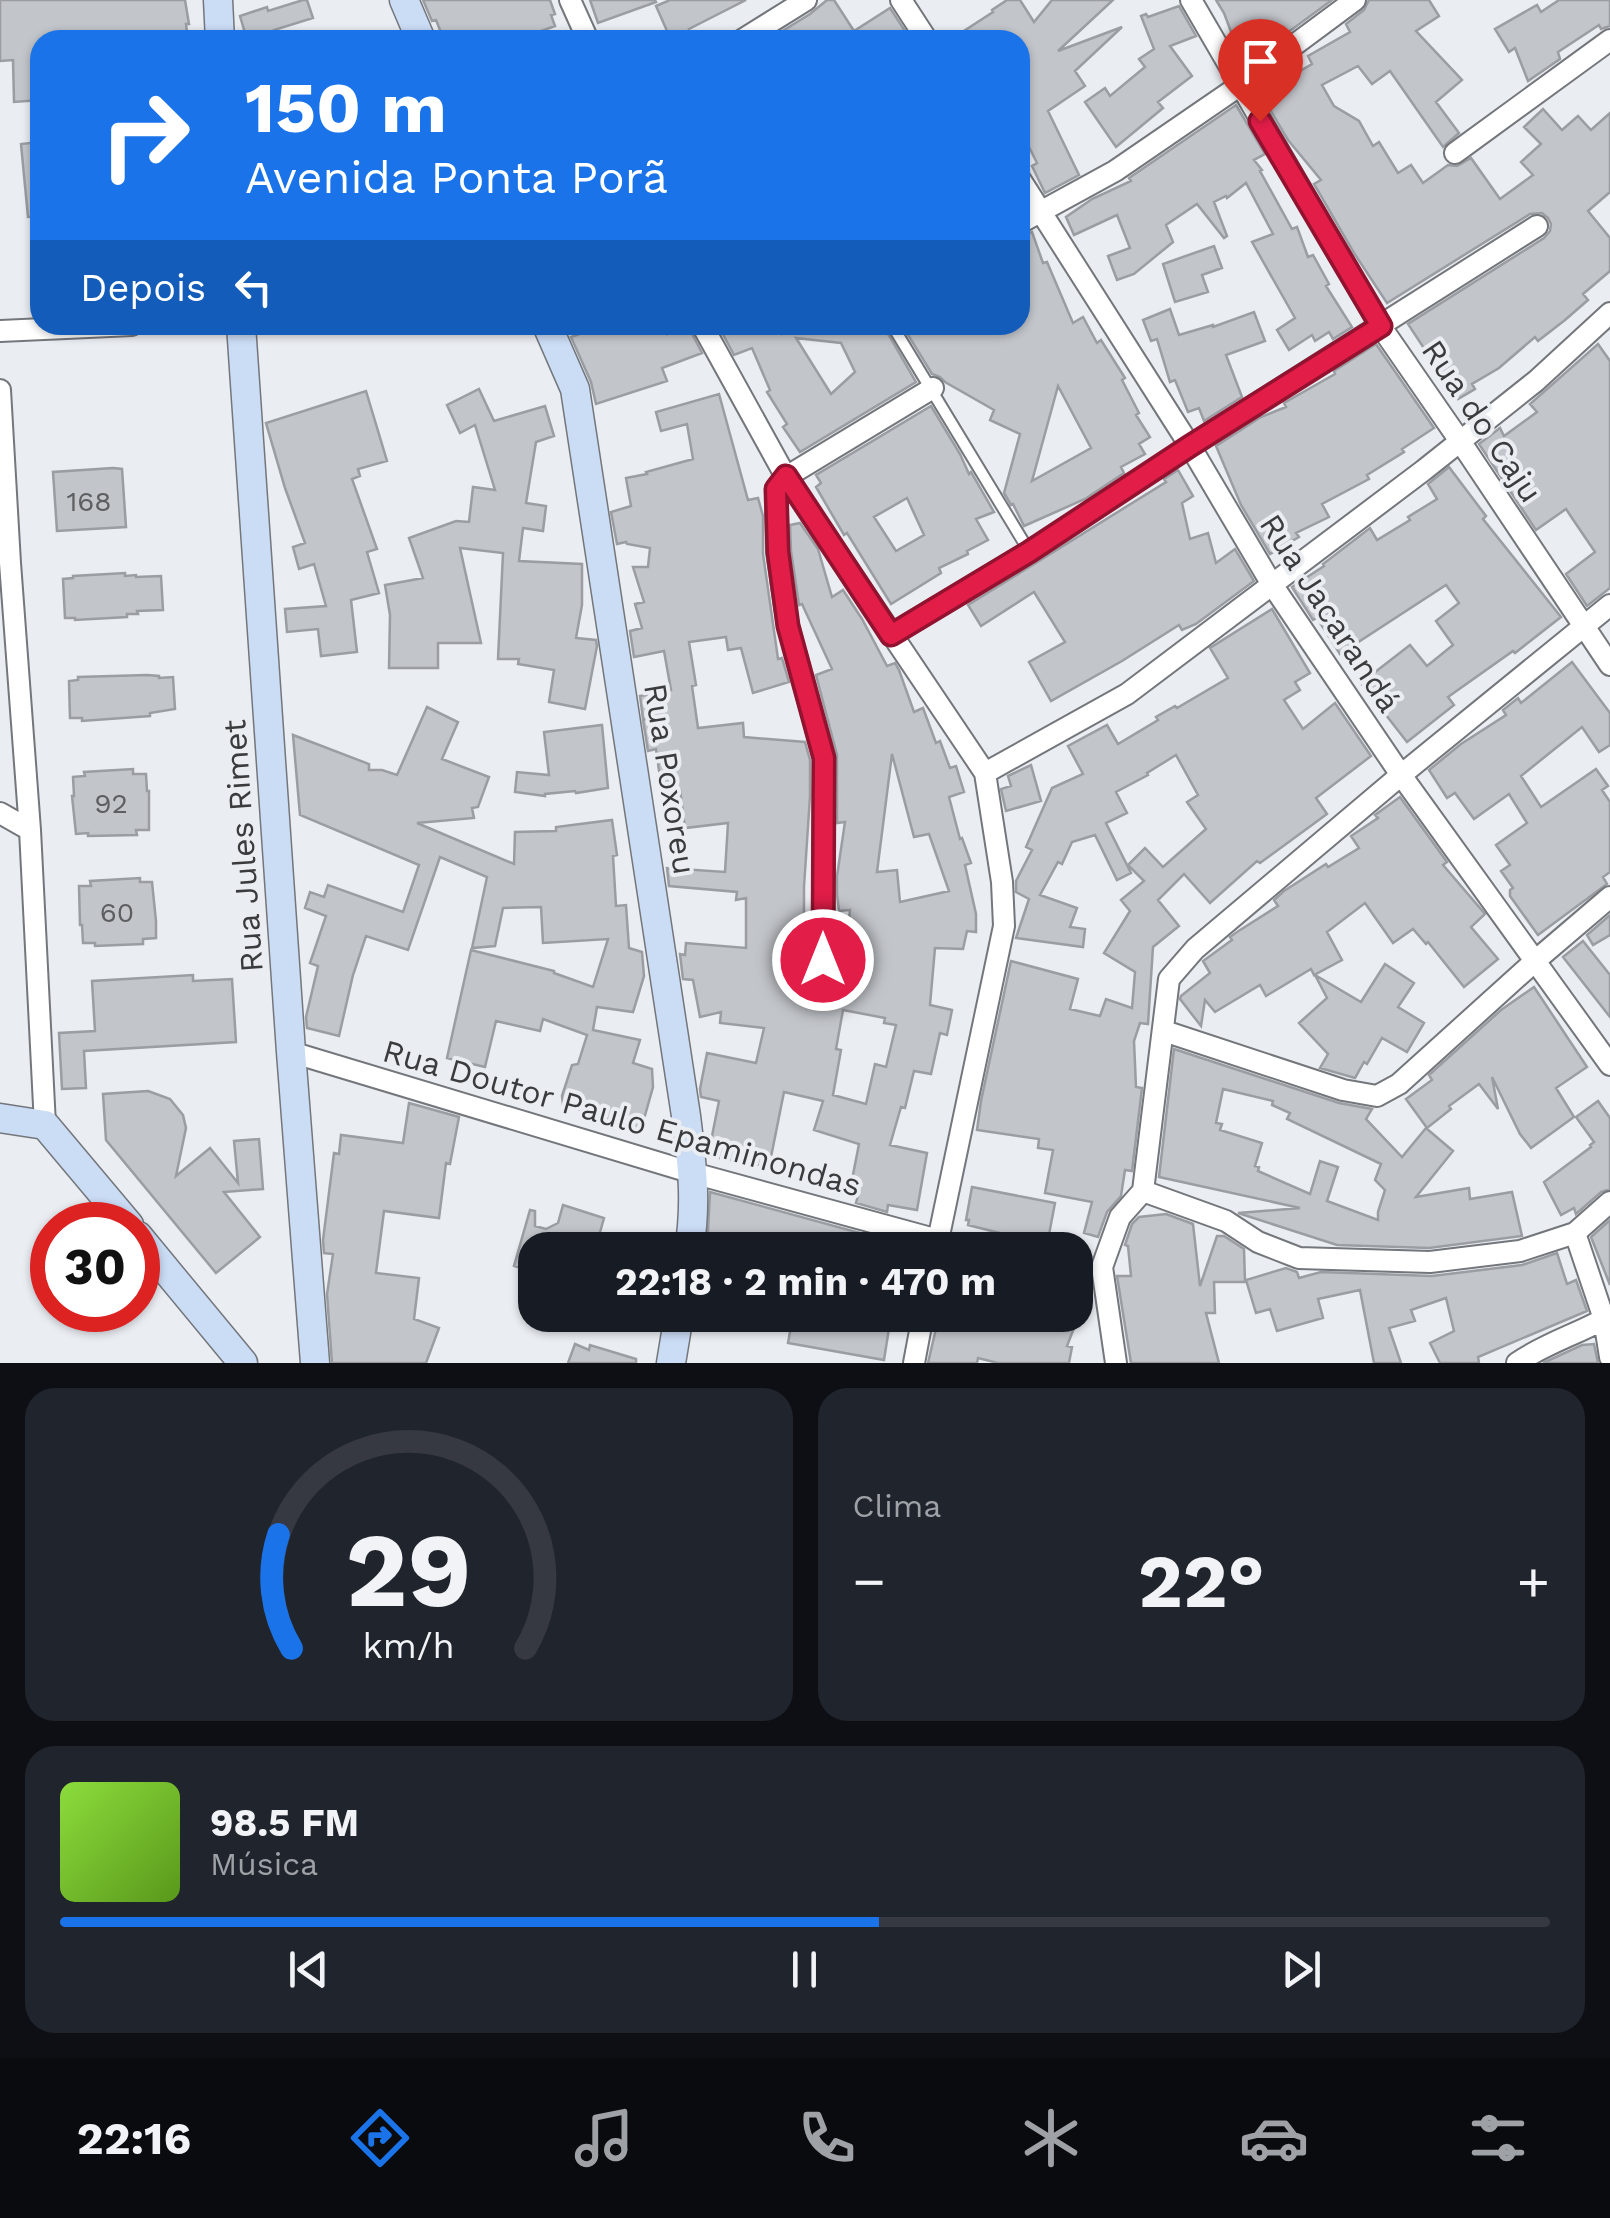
<!DOCTYPE html>
<html lang="pt">
<meta charset="utf-8">
<style>
body{margin:0;font-family:"Work Sans",sans-serif;background:#20242c;color:#f1f3f6;height:100vh;display:flex;flex-direction:column;font-size:38px;white-space:nowrap}
*{box-sizing:border-box;margin:0}
p{font-size:32px;color:#9ea1a6}
.icon{flex:none;width:55px;height:55px;fill:none;stroke:currentColor;stroke-width:2;stroke-linecap:round;stroke-linejoin:round}
.map{position:relative;height:1363px;overflow:hidden}
.panel{display:flex;flex-direction:column;gap:25px;padding:25px;background:#0d0f14;flex:1}
.panel>*{flex:none}
.banner{position:absolute;left:30px;top:30px;width:1000px;height:305px;border-radius:30px;box-shadow:0 2px 8px #0004;background:#1a73e8;color:#fff;overflow:hidden}
.speed{position:absolute;left:30px;top:1202px;display:flex;gap:20px;font-size:50px;font-weight:700;text-align:center}
.speed>*{display:grid;place-content:center;width:130px;height:130px;border-radius:50%;background:#171b24;box-shadow:0 2px 8px #0004;line-height:1}
.speed .limit{border:15px solid #d22;background:#fff;color:#111}
.pin{position:absolute;display:grid;place-items:center;width:85px;height:85px;color:#fff;margin:-102px -42px;border-radius:50% 50% 50% 0;rotate:-45deg;box-shadow:0 0 10px #0007}
.pin .icon{rotate:45deg}
.me{position:absolute;width:110px;margin:-55px;rotate:0deg;stroke-linejoin:round;filter:drop-shadow(0 0 8px #0008)}
.turn{display:flex;align-items:center;gap:35px;height:210px;padding:0 50px;font-size:45px}
.turn .icon{width:130px;height:130px;stroke-width:2.5}
.turn b{display:block;font-size:70px;line-height:85px}
.then{display:flex;align-items:center;height:95px;padding:0 50px;background:#0003;gap:20px;font-size:38px}
.big{font-size:75px;font-weight:700;line-height:1.1}
.panel .tile{flex:1;display:flex;flex-direction:column;justify-content:center;gap:15px;min-width:0;padding:0 35px;border-radius:30px;background:#20242c}
.panel .dial{align-items:center;gap:0}
.dial svg{height:260px;overflow:visible;fill:none;stroke:#363941;stroke-width:7;stroke-linecap:round;text-anchor:middle}
.dial text{fill:#f1f3f6;stroke:none}
.song{display:flex;align-items:center;gap:30px}
.cover{width:120px;height:120px;border-radius:15px;background:linear-gradient(135deg,hsl(90 70% 55%),hsl(90 70% 35%))}
.played{height:10px;border-radius:5px;background:linear-gradient(90deg,#1a73e8 55%,#363941 55%)}
.keys{display:flex;justify-content:space-around;direction:ltr}
.heat{display:flex;justify-content:space-between;align-items:center;font-size:55px;direction:ltr}
.panel .tiles{flex:1;display:grid;gap:25px;grid-template-columns:1fr 1fr}
.tile:last-child{grid-column:span 2}
.trip{position:absolute;left:518px;top:1232px;width:575px;height:100px;border-radius:30px;background:#171b24;box-shadow:0 2px 8px #0004;font-weight:700;line-height:100px;text-align:center}
.dock{display:flex;height:160px;justify-content:space-around;align-items:center;background:#090b0e;color:#9ea1a6}
.dock .icon{width:70px;height:70px}
.dock .selected{color:#1a73e8}
.dock b{font-size:45px;color:#f1f3f6}
.map>svg:first-child{display:block}
.building{fill:#c2c5ca;stroke:#9a9da2;stroke-width:2.5;fill-rule:evenodd}
.lines{fill:none;stroke-linecap:round;stroke-linejoin:round}
.lane-casing{stroke:#73767b;stroke-width:14}
.street-casing{stroke:#73767b;stroke-width:24}
.secondary-casing{stroke:#73767b;stroke-width:31}
.lane{stroke:#fff;stroke-width:10}
.street{stroke:#fff;stroke-width:20}
.secondary{stroke:#cbdcf5;stroke-width:28}
.route-casing{stroke:#92132f;stroke-width:25}
.route{stroke:#e11d48;stroke-width:18}
.labels{text-anchor:middle;dominant-baseline:central;stroke-width:8;stroke-linejoin:round;paint-order:stroke}
.number-label{font-size:28px;fill:#5c5e60}
.street-label{font-size:32px;fill:#3a3b3d;stroke:#eaedf2}
</style>
<div class="map">
<svg width="1610" height="1363" viewBox="0 0 1610 1363">
<rect width="100%" height="100%" fill="#eaedf2"/>
<path class="building" d="M0 0H185L189 24H186L188 40H40V100L14 102 13 60 0 61Z
M303 0H307L313 18 274 30 277 40H247L240 16 267 7 268 11Z
M423 0H550L555 14 551 15 555 26 517 40H444L436 20 432 21Z
M590 0H655L656 2 598 23Z
M670 0H746L689 29 691 34 679 40H671L656 6Z
M827 0H834L854 31 890 8 911 40H768L810 14Z
M1007 0H1020L1034 22 1052 0H1113L1058 51 1122 27 1075 71 1085 86 1048 111 1079 175 1045 193 1032 166 1037 163 1020 129V40H950L993 12 992 10Z
M1216 0H1332L1268 47 1241 58 1224 13Z
M1369 0H1429L1439 16 1416 31 1462 80 1436 102 1459 133 1443 147 1390 71 1372 84 1358 66 1322 85 1334 106 1359 121 1373 146 1379 142 1398 173 1411 165 1423 183 1448 165 1457 166 1471 158 1500 199 1533 175 1521 162 1541 144 1524 127 1543 109 1562 130 1578 116 1591 130 1610 113V192L1588 211 1610 238V271L1583 294 1588 300 1565 320 1538 341 1535 337 1499 368 1472 384 1475 389 1458 399 1429 352 1427 353 1408 324 1544 238 1550 231 1551 224 1548 218 1542 213 1530 214 1387 303 1354 253 1314 184 1321 180 1288 140 1258 89 1268 81 1285 91 1295 74 1312 64 1308 56 1350 32 1346 24 1364 10Z
M1559 0H1610V26L1601 29 1599 25 1558 52 1560 59 1528 81 1515 48 1509 52 1495 29 1537 5 1541 12Z
M1179 6 1196 36 1170 46 1192 76 1158 102 1163 108 1116 147 1085 102 1105 88 1110 96 1145 67 1139 59 1154 49 1141 16 1146 14 1148 17Z
M1236 105 1265 154 1254 160 1262 170 1260 171 1292 229 1297 227 1308 257 1313 255 1329 284 1326 286 1352 327 1333 339 1329 332 1315 341 1312 335 1289 350 1277 330 1295 318 1252 242 1273 234 1246 183 1227 198 1226 196 1214 202 1227 236 1224 238 1197 204 1166 225 1173 242 1134 274 1117 280 1108 256 1130 248 1117 215 1074 235 1066 217 1092 199 1131 181 1129 178Z
M40 142V216L28 217 21 144Z
M1032 232 1043 263 1047 262 1073 323 1083 317 1097 343 1101 340 1125 378 1122 380 1139 413 1136 415 1150 437 1139 444 1145 454 1121 467 1124 473 1085 499 1024 526 1013 504 1011 505 1004 493 1020 434 990 420 994 410 945 382 940 377 932 374 902 325H1020V313L1025 311 1020 298V237ZM1058 386 1091 448 1032 481Z
M1214 246 1222 268 1202 275 1208 292 1175 302 1163 264Z
M1170 309 1179 335 1213 325V327L1254 312 1265 341 1226 355 1242 397 1204 421 1199 408 1188 412 1175 380 1170 382 1157 339 1151 341 1143 320Z
M605 325H665L667 334 688 326 702 353 662 368 667 381 596 404 591 382 571 337Z
M718 325H778L781 332 782 325H883L916 382 800 452 783 427 787 424 767 392 770 390 752 348 734 355ZM796 338 841 343 855 372 831 394Z
M1376 344 1434 428 1402 449 1404 452 1367 475 1369 479 1322 504 1329 517 1296 533 1299 537 1270 554 1241 505 1216 446 1261 417 1286 407 1284 403 1335 374 1334 371Z
M1598 344 1610 361V588L1587 606 1566 574 1595 552 1574 521 1566 509 1536 530 1479 444 1500 428 1504 436 1537 412 1530 404Z
M479 389 494 421 545 406 554 436 536 442 526 503 546 506 543 531 523 528 519 561 582 564V605L576 638 596 640 597 646 585 709 549 702 554 670 518 664 519 659H498L503 553 460 548 481 643H438V668H389L390 615 385 585 423 578 409 538 456 521 469 522 473 487 495 490 475 425 460 433 447 405Z
M366 391 387 461 358 469 360 476 352 479 377 549 367 552 379 593 351 600 357 652 321 656 318 629 287 632 285 609 326 606 314 564 299 569 293 547 305 543 285 488 266 423Z
M719 394 748 500 758 498 763 516V554L778 659 782 658 789 682 753 693 741 648 728 650 726 637 689 642 696 685 692 686 698 728 743 723 744 737 805 742 810 760V796L804 887V945H809V961L815 971 822 974 831 971 837 961V948H846L850 910 839 911 837 895V876L845 822 837 823V755L816 675 832 669 802 604 799 605 791 551 790 525 800 523 818 549 832 597 843 590 862 619 887 666 895 663 899 670 914 712 923 708 936 743 940 741 950 768 956 766 964 792 949 797 960 839 962 838 971 863 965 865 976 914V932L967 931 963 949 935 948 930 1005 952 1010 947 1035 940 1033 931 1074 914 1071 905 1108 901 1107 890 1145 927 1153 917 1210 888 1205 887 1212 856 1203 859 1192 850 1190 859 1144 814 1130 823 1101 784 1092 769 1167 708 1156 719 1101 701 1097 700 1089 707 1053 756 1063 764 1028 720 1023 721 1012 700 1017 693 980 683 979 680 954 685 955 686 943 746 948V898L736 900 737 892 669 886 667 868 725 872 728 823 685 828 680 790 662 792 656 749 648 751 643 720 646 719H643L640 696 671 690 664 651 634 657 630 631 642 628 635 604 644 602 633 567H648L650 548 627 544 626 542 617 544 611 512 631 506 626 478 647 474 646 472 693 459 687 424 661 431 656 412ZM892 754 914 837 929 834 949 891 900 902 897 870 877 872ZM843 1010 885 1018 884 1023 896 1025 886 1067 875 1064 866 1104 833 1095 841 1050 836 1049Z
M931 406 960 454 969 474 971 472 994 512 976 519 988 540 967 551 968 554 939 568 941 573 891 604 847 533 844 535 816 487 821 483 816 475ZM907 498 924 535 896 551 874 517Z
M1449 467 1486 516 1483 519 1561 617 1515 653 1513 651 1448 697 1454 705 1407 742 1361 683 1410 645 1427 666 1453 645 1436 621 1459 603 1446 585 1340 654 1317 618 1313 620 1292 587 1324 566 1323 564 1370 528 1377 540 1410 520 1408 517 1437 499 1428 484Z
M113 468 122 469 126 527 57 531 53 472Z
M1178 470 1193 496 1182 503 1190 539 1208 533 1216 563 1235 549 1254 581 1196 624 1182 630 1179 625 1122 661 1051 701 1029 662 1065 642 1034 592 981 626 968 605 1166 482 1164 479Z
M125 573V576L136 575V577L161 576 163 610 137 611 138 614H127V617L75 620V618H65L63 579 73 578V576Z
M1272 609 1310 673 1295 682 1300 690 1284 700 1303 729 1335 703 1371 756 1316 798 1327 814 1260 863 1257 861 1210 903 1184 874 1158 900 1179 926 1153 947 1148 1024 1140 1023 1134 1041 1136 1087 1142 1088 1132 1171 1125 1170 1121 1196 1107 1212 1098 1237 1084 1233 1092 1202 1045 1193 1053 1150 1038 1148 1039 1139 977 1130 981 1101 1011 961 1078 979 1070 1009 1100 1016 1106 999 1132 1008 1135 972 1104 953 1130 911 1121 900 1144 881 1128 865 1145 848 1163 867 1206 829 1187 802 1198 795 1176 755 1147 773 1148 775 1116 792 1127 813 1106 823 1131 873 1117 880 1095 835 1072 842 1062 864 1058 862 1040 895 1077 908 1070 927 1085 929 1083 947 1016 938 1029 899 1016 892V881L1032 850 1026 847 1052 788 1083 774 1068 746 1107 725 1118 744 1158 720 1156 717 1175 706 1177 708 1228 678 1210 648Z
M1572 662 1610 713V745L1599 752 1582 727 1521 776 1541 807 1596 769 1608 786 1602 790 1610 802V872L1603 877 1607 884 1538 935 1510 896V890L1513 888 1501 871 1510 865 1496 845 1527 823 1509 794 1474 819 1455 793 1447 798 1429 770 1461 744 1506 715 1503 710 1518 698 1521 703Z
M147 675 159 676V678L173 677 175 709 150 713V716L82 721V718H70L69 681 78 680V677Z
M427 707 458 722 442 759 489 777 478 807 472 808 474 818 417 823 514 864 515 832 556 831V827L612 820 617 855 613 856 616 906 626 905 629 948 642 952 644 976 633 1012 597 1007 593 1030 640 1040 633 1063 652 1069 653 1087 640 1133 609 1124V1119L563 1105 562 1096 572 1065 578 1064 587 1035 543 1019 540 1031 496 1021 485 1067 447 1058 471 950 554 971V973L593 987 608 939 543 943 541 907 503 908 495 946 472 948 487 877 440 857 408 950 366 936 353 975 339 1036 307 1028 306 1017 318 966 310 963 326 916 305 908 310 892 324 897 328 885 403 912 419 865 300 815 293 735 369 764V770H382L397 775Z
M602 725 608 788 576 793 575 791 545 794V796L515 792 517 772 549 775 544 732Z
M1031 765 1041 801 1006 811 1001 789 1011 786 1008 776Z
M133 769V774H146L147 791H149V830H136L137 835 88 836V833L76 834 72 796H74L73 777 85 776 84 772Z
M1400 797 1447 862 1443 865 1485 914 1471 927 1498 959 1464 987 1428 942 1426 944 1413 929 1393 943 1365 903 1327 932 1342 960 1314 975 1311 969 1266 996 1260 985 1215 1012 1205 1000 1201 1026 1180 999 1181 996 1210 973 1203 961 1232 940 1230 937 1237 932 1278 906 1274 900 1284 891 1326 864 1328 867 1359 848 1351 836 1378 818 1375 815Z
M140 878V882H152L156 921V938L143 939V944L95 946V943H83L82 925H80L79 886H91L90 881Z
M1610 915V935L1593 945 1587 935Z
M1583 941 1610 975V1017L1563 957Z
M1385 964 1414 983 1398 1007 1424 1023 1407 1052 1382 1038 1367 1064 1364 1062 1355 1078 1320 1068 1328 1054 1299 1023 1327 998 1315 975 1361 1002Z
M193 975V981L232 979 236 1042 84 1051 86 1088 62 1089 59 1033 95 1031 92 981Z
M1534 987 1587 1067 1556 1088 1574 1117 1531 1148 1520 1134 1492 1077 1498 1109 1479 1084 1449 1106 1451 1109 1427 1128 1406 1099 1432 1080 1429 1075 1501 1010Z
M1174 1049 1339 1103 1372 1109 1366 1119 1402 1157 1426 1128 1453 1151 1416 1197 1469 1188 1470 1199 1512 1192 1522 1236 1429 1248 1337 1245 1238 1213 1300 1208 1159 1177ZM1223 1089 1273 1101 1272 1105 1290 1113 1287 1119 1381 1164 1375 1180 1385 1190 1378 1212V1220L1327 1201 1338 1167 1320 1161 1310 1194 1258 1171 1259 1167 1255 1166 1262 1143 1220 1130 1222 1124 1216 1123Z
M148 1091 170 1099 183 1115 186 1128 176 1176 210 1148 238 1183 234 1141 259 1139 263 1189 224 1192 260 1237 216 1273 106 1140 103 1094Z
M1598 1101 1610 1118V1189L1601 1192 1576 1214 1574 1208 1561 1215 1544 1182 1591 1147 1590 1145 1594 1142 1576 1117Z
M409 1103 459 1117 450 1164 446 1163 439 1218 384 1211 376 1273 419 1278 414 1319 439 1328 426 1363H332L327 1294 333 1254 324 1253 323 1240 334 1153 339 1154 341 1135 403 1143Z
M972 1187 1055 1203 1047 1245 968 1225 969 1220H966Z
M710 1192 911 1247V1250H795L777 1246V1250H707Z
M563 1205 604 1218 595 1250H535V1272L514 1266 530 1210 535 1211V1226L546 1229 558 1223Z
M1166 1214 1193 1224 1200 1286 1217 1236H1224L1244 1249 1245 1282H1214L1215 1313H1206L1219 1363H1131L1117 1276H1131L1128 1246 1125 1245 1132 1224 1139 1217Z
M1610 1220V1285L1591 1237Z
M1557 1253 1567 1284 1576 1280 1587 1311 1478 1357 1479 1363H1440L1430 1343 1454 1331 1446 1298 1411 1310 1415 1321 1389 1328 1401 1363H1374L1360 1290 1318 1299 1323 1318 1277 1331 1270 1309 1256 1313 1246 1280 1286 1268 1297 1272 1299 1278 1321 1272 1432 1276 1522 1265Z
M793 1315H851L890 1322 884 1360 788 1343Z
M943 1315H1079L1067 1346 1072 1347 1069 1363H998L978 1358 977 1363H928L938 1320 941 1321Z
M575 1344 589 1350 590 1345 636 1359V1363H568Z
M1594 1344 1598 1363H1543L1582 1345Z"/>
<g class="lines">
<g class="lane-casing">
<path id="lane" d="M892 325 1029 551"/>
</g>
<g class="street-casing">
<path id="street" d="M570 0 588 40
M901 0 927 40
M1191 0 1381 327 1460 441 1610 665
M742 40 806 0
M1455 153 1610 40
M1020 179 1190 446 1271 583 1401 775 1610 1065
M1020 223 1115 171 1239 86 1355 0
M702 325 786 477 985 773 1002 882 1004 926 936 1250
M0 331 132 325
M0 390 10 563 30 830 45 1125
M891 635 1029 552 1190 446 1537 226
M985 773 1127 694 1424 470 1536 381 1610 313
M0 813 30 830
M823 960 824 758 788 626 777 552 776 489 786 477 933 388
M1164 1031 1343 1090 1377 1096 1399 1084 1535 961 1610 897
M291 1052 693 1173 938 1240
M1143 1191 1226 1221 1258 1242 1299 1258 1430 1262 1520 1251 1575 1233 1610 1202
M1575 1233 1604 1319 1610 1357
M914 1363 923 1315
M1116 1363 1102 1267 1120 1217 1143 1191 1169 979 1195 949 1401 775 1610 605
M1517 1363C1544 1344 1575 1335 1604 1319"/>
</g>
<g class="secondary-casing">
<path id="secondary" d="M218 0 220 40
M404 0 421 40
M241 325 291 1052 315 1363
M547 325 575 389 686 1116C692 1164 697 1202 689 1250
M0 1118 45 1125 129 1225
M138 1236 243 1363
M671 1363 679 1315"/>
</g>
<use href="#lane" class="lane"/>
<use href="#street" class="street"/>
<use href="#secondary" class="secondary"/>
</g>
<g class="lines">
<g class="route-casing">
<path id="route" d="M823 960 824 758 788 626 778 552 776 489 786 476 891 635 1029 552 1190 446 1381 326 1260 121"/>
</g>
<use href="#route" class="route"/>
</g>
<g class="labels">
<g class="number-label">
<text x="89" y="501">168</text>
<text x="111" y="803">92</text>
<text x="117" y="912">60</text>
</g>
<g class="street-label">
<text transform="translate(1482 421) rotate(56)">Rua do Caju</text>
<text transform="translate(1330 613) rotate(57)">Rua Jacarandá</text>
<text transform="translate(670 779) rotate(81)">Rua Poxoreu</text>
<text transform="translate(243 846) rotate(-94)">Rua Jules Rimet</text>
<text transform="translate(622 1118) rotate(16)">Rua Doutor Paulo Epaminondas</text>
</g>
</g>
</svg>
<div class="speed"><div class="limit">30</div></div>
<div class="pin" style="left:1260px;top:121px;background:#d93025"><svg class="icon" aria-label="arrive" viewBox="0 0 24 24"><path d="M6 21V4h12l-3 4 3 4H6"/></svg></div>
<svg class="me" style="left:823px;top:960px" viewBox="-20 -20 40 40"><circle r="17" fill="#e11d48" stroke="#fff" stroke-width="3"/><path d="M0-11L8 9 0 5-8 9z" fill="#fff"/></svg>
<div class="trip">22:18 · 2 min · 470 m</div>
<div class="banner">
<div class="turn"><svg class="icon" aria-label="right" viewBox="0 0 24 24"><path d="M7 20v-9h11M14 6l5 5-5 5"/></svg><div><b>150 m</b>Avenida Ponta Porã</div></div>
<div class="then">Depois<svg class="icon" aria-label="left" viewBox="0 0 24 24"><path d="M17 20v-9H6M10 6l-5 5 5 5"/></svg></div>
</div>
</div>
<section class="panel">
<div class="tiles">
<div class="tile dial"><svg viewBox="0 0 100 80">
<path d="M14 69A42 42 0 1 1 86 69"/>
<path d="M14 69A42 42 0 0 1 10 34" stroke="#1a73e8"/>
<text x="50" y="56" font-size="32" font-weight="700">29</text>
<text x="50" y="72" font-size="11">km/h</text>
</svg></div>
<div class="tile"><p>Clima</p>
<div class="heat"><a>−</a><b class="big">22°</b><a>+</a></div>
</div>
<div class="tile">
<div class="song"><i class="cover"></i><div><b>98.5 FM</b><p>Música</p></div></div>
<div class="played"></div>
<div class="keys"><svg class="icon" aria-label="previous" viewBox="0 0 24 24"><path d="M18 5L8 12l10 7zM5 5v14"/></svg><svg class="icon" aria-label="pause" viewBox="0 0 24 24"><path d="M8 5v14M16 5v14"/></svg><svg class="icon" aria-label="next" viewBox="0 0 24 24"><path d="M6 5l10 7-10 7zM19 5v14"/></svg></div>
</div>
</div>
</section>
<nav class="dock">
<b>22:16</b>
<svg class="icon selected" aria-label="directions" viewBox="0 0 24 24"><path d="M12 3l9 9-9 9-9-9zM9 14v-3h6M13 9l2 2-2 2"/></svg>
<svg class="icon" aria-label="music" viewBox="0 0 24 24"><path d="M9 18V5l10-2v13"/><circle cx="6" cy="18" r="3"/><circle cx="16" cy="16" r="3"/></svg>
<svg class="icon" aria-label="phone" viewBox="0 0 24 24"><path d="M5 4h4l2 5-3 2q2 4 5 5l2-3 5 2v4C11 20 4 13 5 4z"/></svg>
<svg class="icon" aria-label="climate" viewBox="0 0 24 24"><path d="M12 3v18M4 7l16 10M4 17L20 7"/></svg>
<svg class="icon" aria-label="car" viewBox="0 0 24 24"><path d="M5 17H2v-5l4-1 3-4h7l3 4 3 1v5h-3M9 17h6M6 11h13"/><circle cx="7" cy="17" r="2"/><circle cx="17" cy="17" r="2"/></svg>
<svg class="icon" aria-label="filters" viewBox="0 0 24 24"><path d="M4 7h16M4 17h16"/><circle cx="9" cy="7" r="2"/><circle cx="15" cy="17" r="2"/></svg>
</nav>
